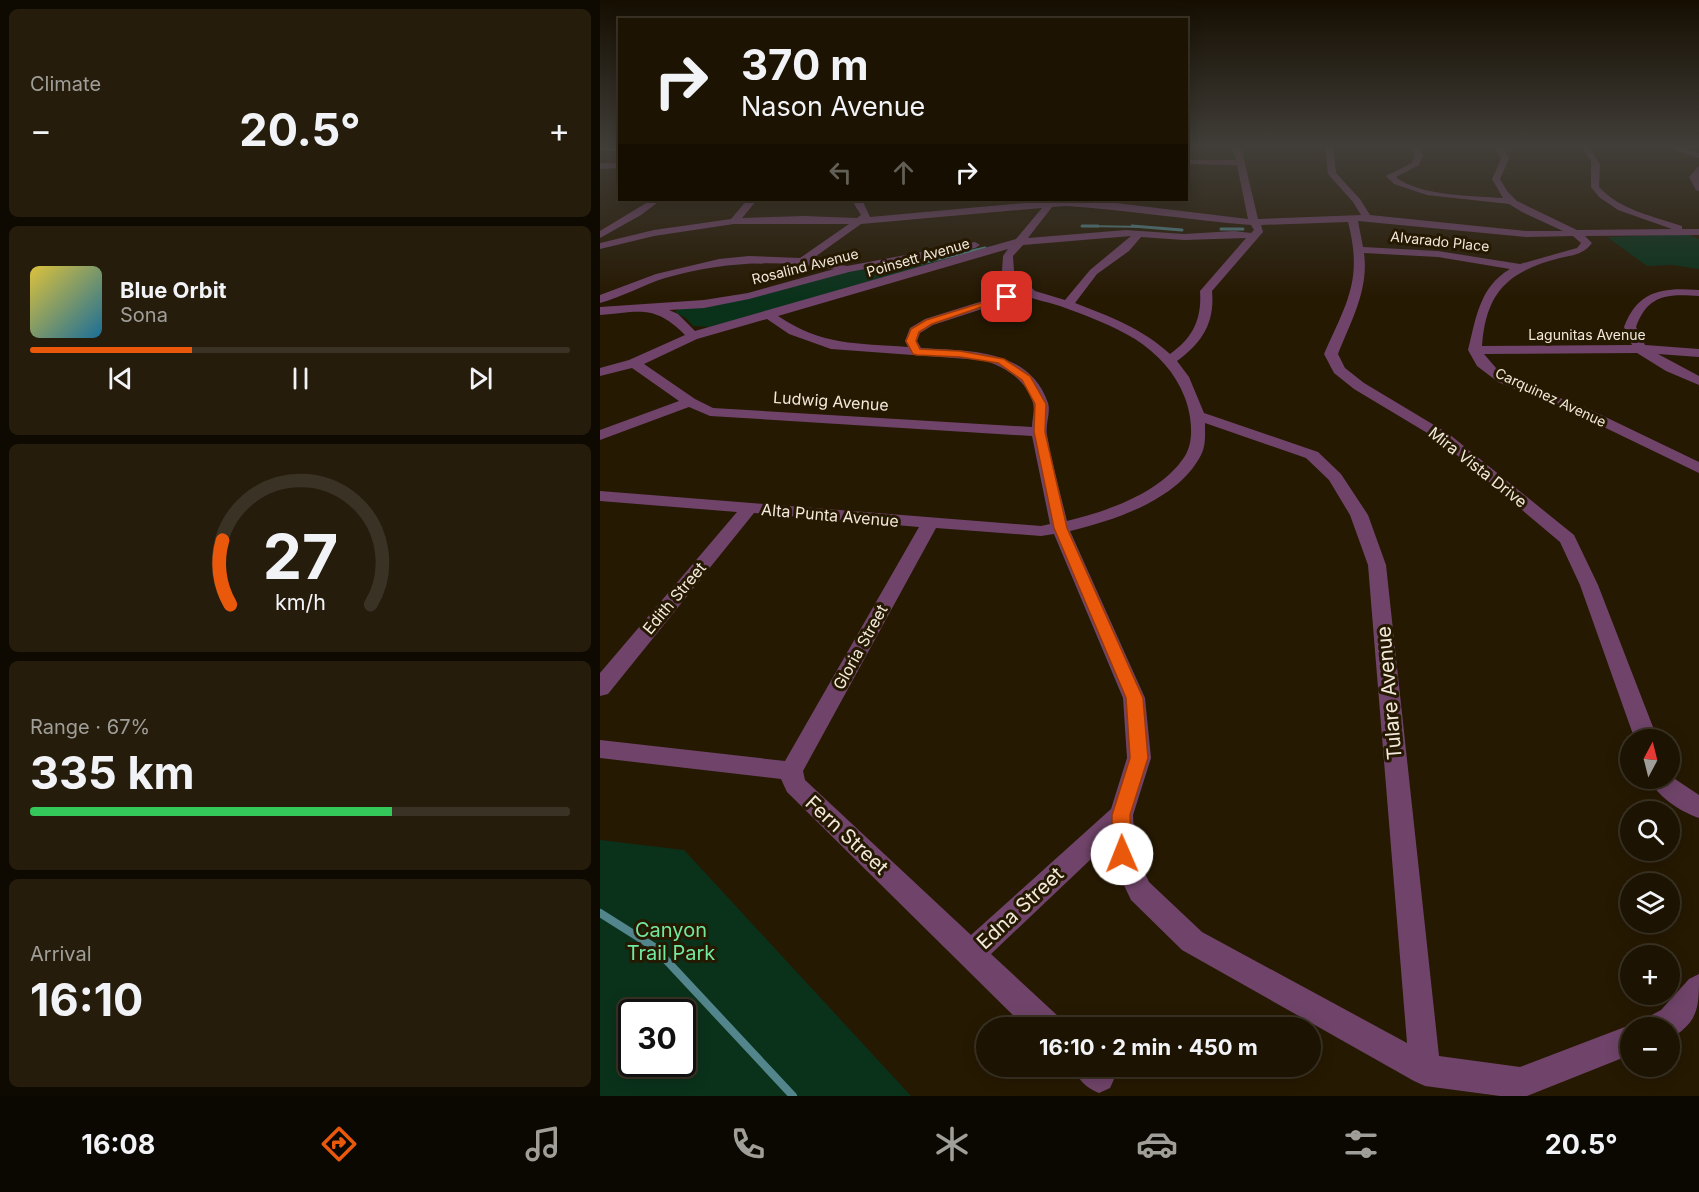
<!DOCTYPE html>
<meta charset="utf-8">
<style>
body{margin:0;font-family:Inter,sans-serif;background:#251c0c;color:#f1f3f6;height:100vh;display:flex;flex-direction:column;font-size:22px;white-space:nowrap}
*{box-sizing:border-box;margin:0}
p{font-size:20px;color:#a09e99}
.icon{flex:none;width:33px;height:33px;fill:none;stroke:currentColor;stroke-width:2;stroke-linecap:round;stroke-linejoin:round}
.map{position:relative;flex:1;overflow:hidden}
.details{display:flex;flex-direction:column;gap:9px;padding:9px;background:#0f0a01;width:600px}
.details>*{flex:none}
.guide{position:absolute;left:18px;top:18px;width:570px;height:183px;border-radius:0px;box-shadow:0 3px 15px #0003,0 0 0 2px #3a3224;background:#1c1302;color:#f1f3f6;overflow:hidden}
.needle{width:39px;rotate:7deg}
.fabs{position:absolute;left:1020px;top:729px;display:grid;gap:12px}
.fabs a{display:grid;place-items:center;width:60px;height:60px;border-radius:50%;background:#1c1302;box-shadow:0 3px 15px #0003,0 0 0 2px #3a3224;font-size:30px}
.speed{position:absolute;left:18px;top:999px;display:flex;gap:12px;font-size:30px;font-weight:700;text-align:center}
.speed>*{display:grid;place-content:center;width:78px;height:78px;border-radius:50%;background:#1c1302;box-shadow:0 3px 15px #0003,0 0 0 2px #3a3224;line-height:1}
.speed .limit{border:3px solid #111;border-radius:9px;background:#fff;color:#111}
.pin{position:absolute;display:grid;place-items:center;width:51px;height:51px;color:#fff;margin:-26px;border-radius:12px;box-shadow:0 3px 9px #0006}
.me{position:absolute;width:66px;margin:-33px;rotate:359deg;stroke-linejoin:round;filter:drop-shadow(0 0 4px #0008)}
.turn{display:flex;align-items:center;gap:21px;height:126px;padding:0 24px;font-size:27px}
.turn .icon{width:78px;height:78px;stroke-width:2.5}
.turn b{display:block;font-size:42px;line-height:51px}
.lanes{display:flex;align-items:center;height:57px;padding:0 24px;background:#0003;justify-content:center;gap:30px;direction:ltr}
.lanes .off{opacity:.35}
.big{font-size:45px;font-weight:700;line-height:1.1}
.details .tile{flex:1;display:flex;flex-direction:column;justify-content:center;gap:9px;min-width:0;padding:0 21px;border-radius:9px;background:#251c0c}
.details .dial{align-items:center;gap:0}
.dial svg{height:156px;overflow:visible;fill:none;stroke:#3a3224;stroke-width:7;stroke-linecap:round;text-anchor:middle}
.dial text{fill:#f1f3f6;stroke:none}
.song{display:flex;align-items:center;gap:18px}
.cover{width:72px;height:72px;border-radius:9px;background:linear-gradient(135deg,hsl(50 70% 55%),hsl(200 70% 35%))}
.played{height:6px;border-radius:3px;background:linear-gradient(90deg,#ea580c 30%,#3a3224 30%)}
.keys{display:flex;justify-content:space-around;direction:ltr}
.heat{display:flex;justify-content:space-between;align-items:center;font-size:33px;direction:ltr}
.charge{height:9px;border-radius:4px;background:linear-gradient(90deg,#34c759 67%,#3a3224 0)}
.trip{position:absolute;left:376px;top:1017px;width:345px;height:60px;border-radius:30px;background:#1c1302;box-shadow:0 3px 15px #0003,0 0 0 2px #3a3224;font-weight:700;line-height:60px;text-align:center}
.menu{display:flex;height:96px;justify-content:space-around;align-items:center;background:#0b0801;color:#a09e99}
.menu .icon{width:42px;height:42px}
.menu .active{color:#ea580c}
.menu b{font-size:27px;color:#f1f3f6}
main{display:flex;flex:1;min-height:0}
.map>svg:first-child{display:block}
.green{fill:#0a321b;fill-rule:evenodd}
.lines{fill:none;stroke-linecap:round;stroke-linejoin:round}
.stream-far2{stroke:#53858c;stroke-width:2}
.stream-far1{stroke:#53858c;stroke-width:3}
.stream{stroke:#53858c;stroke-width:8}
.minor{fill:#70446a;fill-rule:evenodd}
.route{fill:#ea580c;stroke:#983908;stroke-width:1.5}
.labels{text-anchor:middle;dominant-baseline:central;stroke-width:6;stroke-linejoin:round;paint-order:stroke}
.far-street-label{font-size:14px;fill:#f2e9db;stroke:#261902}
.street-label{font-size:16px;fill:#f2e9db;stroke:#261902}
.near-street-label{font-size:20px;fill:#f2e9db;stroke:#261902}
.near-park-label{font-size:20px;fill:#73e89f;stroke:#261902}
</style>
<main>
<section class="details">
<div class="tile"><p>Climate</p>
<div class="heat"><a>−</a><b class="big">20.5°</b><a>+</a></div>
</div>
<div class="tile">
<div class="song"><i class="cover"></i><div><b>Blue Orbit</b><p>Sona</p></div></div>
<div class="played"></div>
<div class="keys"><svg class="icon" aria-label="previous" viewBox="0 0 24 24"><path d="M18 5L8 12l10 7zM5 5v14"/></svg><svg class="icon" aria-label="pause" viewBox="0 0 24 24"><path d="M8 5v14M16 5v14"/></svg><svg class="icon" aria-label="next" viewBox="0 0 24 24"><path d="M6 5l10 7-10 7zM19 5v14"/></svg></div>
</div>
<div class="tile dial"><svg viewBox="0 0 100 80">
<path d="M14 69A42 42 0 1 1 86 69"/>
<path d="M14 69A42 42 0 0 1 10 36" stroke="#ea580c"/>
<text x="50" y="56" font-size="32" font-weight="700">27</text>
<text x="50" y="72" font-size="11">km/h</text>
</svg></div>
<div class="tile"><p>Range · 67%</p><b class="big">335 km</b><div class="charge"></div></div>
<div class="tile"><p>Arrival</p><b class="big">16:10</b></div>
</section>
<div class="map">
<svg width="1099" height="1096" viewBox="0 0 1099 1096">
<rect width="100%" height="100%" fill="#261902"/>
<path class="green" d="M1087 234 1099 239V269L1073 265 1047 266 1007 237Z
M401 244 111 327 93 326 87 319 75 312 80 308 252 270Z
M0 840 84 850 311 1096H0ZM82 1012V1064H32V1012Z"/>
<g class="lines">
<path class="stream-far2" d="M0 145H3
M0 149 20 150
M482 226 549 227"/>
<path class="stream-far1" d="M482 226H498
M532 226 582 230
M621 229H643
M283 272 385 248"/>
<path class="stream" d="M0 913 54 947 193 1096"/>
<path class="minor" d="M625 145H634L642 151 658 219 761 215 753 202 728 174 725 145H733L736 173 760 199 770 215 926 231H963L922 212 909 204 827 195 794 184 786 176 812 163 815 156 811 145H819L823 156 819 165 796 177C818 196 875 196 903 198L892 179 901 159 894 145H902L909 159 900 179 907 191 917 201 977 230 1072 229 1018 210 999 197 991 187V160L979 145H987L1000 164 999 187C1020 210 1053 216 1082 226V229H1099V235L985 236 992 243C984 254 974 255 960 258 909 271 886 291 882 346L1032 345 1024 327C1038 290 1063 287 1099 290V296C1068 294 1048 294 1036 327L1045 345 1099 349V357L1058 354 1099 376V385L1066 371 1037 353 884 354 896 368 922 383 993 411 1099 462V473L983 417 898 382 877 366 868 350C876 319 879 287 910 269L838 257 764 253C769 290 751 321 738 354L745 368 764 383 849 434 974 535 998 585 1058 740H1035L980 585 960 542 839 440 754 389 734 373 724 354C747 302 763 280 748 222L661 225 663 232 612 291C615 323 602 343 577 361L589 377 604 413 718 452 741 474 768 515 786 565 839 1056 920 1067 1030 1025 1037 1028H1030V1055L927 1096H900L825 1086 814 1081 582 950 531 900 509 854V842L391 954 459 1017 463 1028H426L187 792 181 779 0 758V740L185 761 319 527 154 513 8 694 0 696V673L137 512 0 501V491L441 526 450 524 432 436 110 416 89 407 0 440V430L79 401 32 368 0 376V368L29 360 85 335C54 304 40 312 0 315V307L104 300 148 293 234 269C177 259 121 262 65 278 43 285 22 297 0 303V295L56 274 119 259 149 256 200 258 249 224H134L54 236 0 249V243L54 230 131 219 147 200H157L142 218 204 216 257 218 261 215 254 204 256 200H264V204L270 217 457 200 516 203 648 219 637 165 586 164V160H636L634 152ZM466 206C528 210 589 220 651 225L654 230 651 233 634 231 584 234 526 230 428 238 452 207ZM442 208 416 239 95 331 78 314 69 310 104 308 149 299 249 272 375 248 380 245 375 242 247 266 212 259 261 224ZM758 221 926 237 973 236 981 243 977 248 920 264 838 251 763 247ZM531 236 490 270 465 300 435 291 414 271 413 256 423 245ZM541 237 584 240 646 238 600 291C602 319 593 338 570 354 543 329 509 316 475 303L497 274 529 251ZM408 249 403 256 402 271 418 290 325 319 310 328 305 341 308 347C256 343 223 346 178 316ZM425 295C437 301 449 302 460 306 485 315 512 325 535 339 558 354 575 372 585 398 591 414 595 440 585 456 561 493 508 511 467 521 460 492 452 464 447 435 445 425 451 412 448 403 429 348 368 351 321 348L317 341 320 333 333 325ZM167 319 189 334 231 349 381 360C403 365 427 380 433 403 435 410 432 420 432 427L113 408 95 399 44 364 97 339ZM605 423 706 458 729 480 750 515 768 565 807 1043 602 932 549 882 535 853 533 815 551 758 545 698 470 531C515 520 578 500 601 455 606 446 605 434 605 423ZM336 528 441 536 454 534 523 698 527 758 511 809 371 935 205 780 203 771Z
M1061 145H1072L1099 153V158Z
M0 163H20V168L0 169Z
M1099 166V191L1096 190 1089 177Z
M51 200H61L41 215 0 238V231Z
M1070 771 1072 777 1099 795V818C1081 812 1056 796 1049 778H1070Z
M1099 974C1099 1008 1099 1021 1070 1039V1028H1044L1048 1017 1061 1010 1089 979Z
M473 1066H510L515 1077 510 1088 499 1093C485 1087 478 1080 473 1066Z"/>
</g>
<linearGradient id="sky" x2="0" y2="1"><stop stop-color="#150e01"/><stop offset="0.49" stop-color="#413e39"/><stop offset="1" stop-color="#413e39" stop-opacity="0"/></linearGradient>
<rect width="1099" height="298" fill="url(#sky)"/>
<path class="route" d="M404 296 411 297 332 324 319 332 316 341 320 349 360 351 404 359 430 376 446 404 445 432 467 528 543 698 548 758 530 815 532 854 529 860 522 863 515 860 512 854V815L530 758 526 698 454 528 434 432 435 404 422 380 398 363 360 357 317 355 313 354 306 341 311 329 326 320Z"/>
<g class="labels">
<g class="far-street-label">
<text transform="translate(840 241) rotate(6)">Alvarado Place</text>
<text transform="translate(318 257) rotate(-16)">Poinsett Avenue</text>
<text transform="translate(205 266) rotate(-14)">Rosalind Avenue</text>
<text x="987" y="334">Lagunitas Avenue</text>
<text transform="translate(951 397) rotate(25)">Carquinez Avenue</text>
</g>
<g class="street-label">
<text transform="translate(231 401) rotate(4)">Ludwig Avenue</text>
<text transform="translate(878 467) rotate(38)">Mira Vista Drive</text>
<text transform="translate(230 515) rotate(5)">Alta Punta Avenue</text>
<text transform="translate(74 598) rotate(-50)">Edith Street</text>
<text transform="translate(260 647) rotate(-61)">Gloria Street</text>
</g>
<g class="near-street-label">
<text transform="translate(789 693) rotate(-95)">Tulare Avenue</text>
<text transform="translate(247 835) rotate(43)">Fern Street</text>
<text transform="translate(420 908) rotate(-43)">Edna Street</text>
</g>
<g class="near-park-label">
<text x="71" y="930">Canyon<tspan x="71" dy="23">Trail Park</tspan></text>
</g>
</g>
</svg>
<div class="fabs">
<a><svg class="needle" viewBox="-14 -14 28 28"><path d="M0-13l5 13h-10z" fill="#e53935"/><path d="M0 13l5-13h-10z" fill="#a09e99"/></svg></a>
<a><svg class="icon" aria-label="search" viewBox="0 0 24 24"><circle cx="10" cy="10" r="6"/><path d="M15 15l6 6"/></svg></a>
<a><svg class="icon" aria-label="layers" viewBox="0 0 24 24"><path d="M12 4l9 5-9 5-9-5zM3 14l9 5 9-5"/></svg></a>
<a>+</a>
<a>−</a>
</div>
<div class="speed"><div class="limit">30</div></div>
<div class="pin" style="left:407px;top:297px;background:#d93025"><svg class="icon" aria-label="arrive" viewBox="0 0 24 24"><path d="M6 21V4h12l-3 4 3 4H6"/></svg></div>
<svg class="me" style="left:522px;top:854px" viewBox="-20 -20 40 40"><circle r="19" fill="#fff"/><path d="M0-13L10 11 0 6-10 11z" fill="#ea580c"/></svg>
<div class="trip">16:10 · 2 min · 450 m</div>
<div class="guide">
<div class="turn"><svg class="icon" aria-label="right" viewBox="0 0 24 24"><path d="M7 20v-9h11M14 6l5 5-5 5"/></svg><div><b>370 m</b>Nason Avenue</div></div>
<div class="lanes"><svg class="icon off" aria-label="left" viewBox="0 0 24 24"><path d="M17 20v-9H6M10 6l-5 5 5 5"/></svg><svg class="icon off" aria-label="ahead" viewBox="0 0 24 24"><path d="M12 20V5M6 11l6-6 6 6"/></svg><svg class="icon" aria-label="right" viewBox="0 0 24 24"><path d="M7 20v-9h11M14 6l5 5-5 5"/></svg></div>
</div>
</div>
</main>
<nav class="menu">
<b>16:08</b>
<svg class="icon active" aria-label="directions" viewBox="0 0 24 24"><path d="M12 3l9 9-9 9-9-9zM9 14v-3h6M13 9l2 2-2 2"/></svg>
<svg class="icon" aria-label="music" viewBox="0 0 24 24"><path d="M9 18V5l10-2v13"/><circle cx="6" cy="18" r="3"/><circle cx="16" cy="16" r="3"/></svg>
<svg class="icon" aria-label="phone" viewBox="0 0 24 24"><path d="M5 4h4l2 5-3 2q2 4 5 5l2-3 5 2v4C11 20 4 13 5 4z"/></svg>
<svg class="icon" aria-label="climate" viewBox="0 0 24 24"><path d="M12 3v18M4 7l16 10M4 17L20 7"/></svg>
<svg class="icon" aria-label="car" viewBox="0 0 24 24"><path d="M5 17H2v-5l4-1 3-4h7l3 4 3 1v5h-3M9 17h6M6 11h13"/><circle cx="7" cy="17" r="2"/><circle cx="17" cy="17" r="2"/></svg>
<svg class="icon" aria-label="filters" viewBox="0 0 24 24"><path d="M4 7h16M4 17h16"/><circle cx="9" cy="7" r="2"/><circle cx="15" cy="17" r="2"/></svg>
<b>20.5°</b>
</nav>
